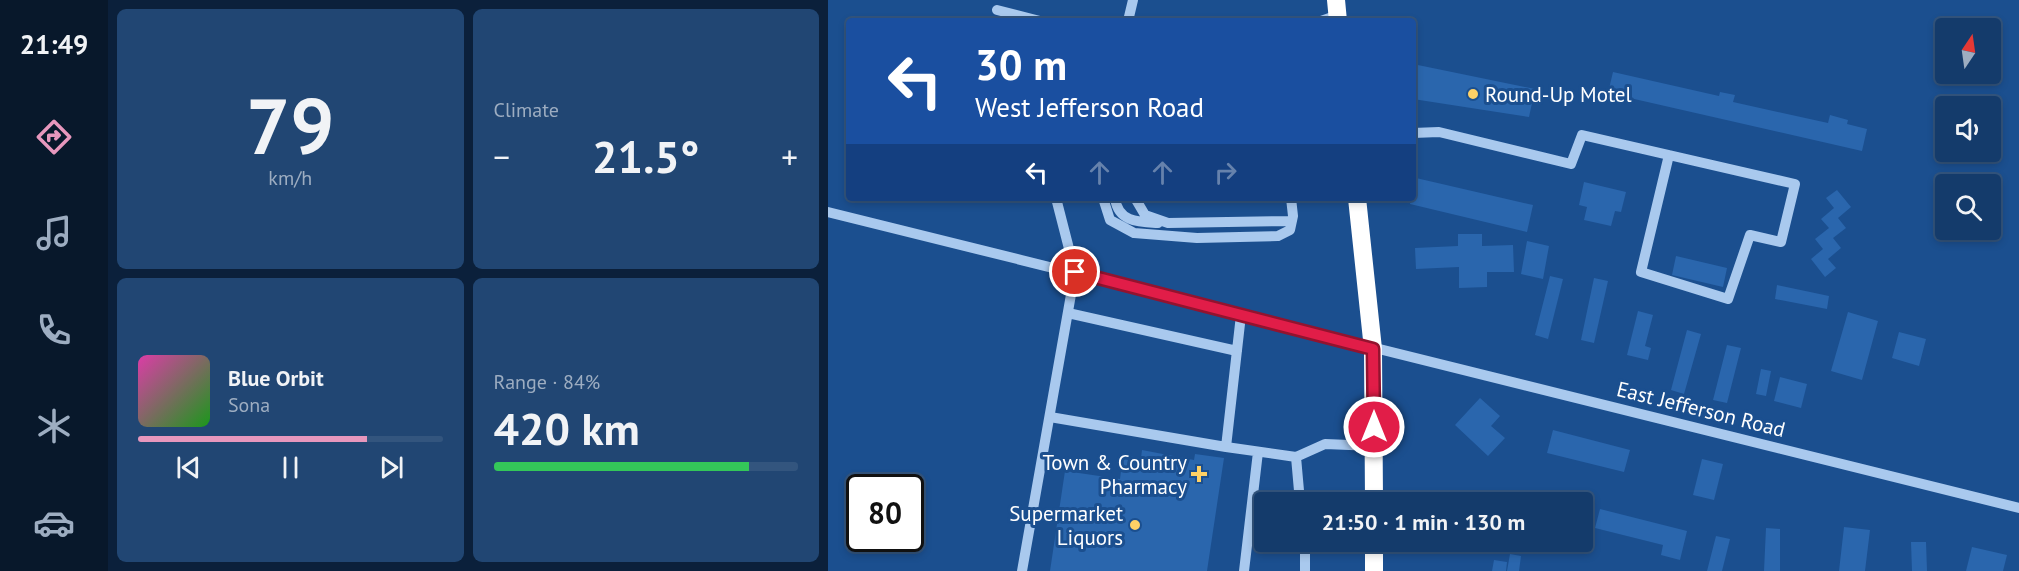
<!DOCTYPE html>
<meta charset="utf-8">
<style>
body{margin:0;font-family:"PT Sans",sans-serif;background:#214673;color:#f1f3f6;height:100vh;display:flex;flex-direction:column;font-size:22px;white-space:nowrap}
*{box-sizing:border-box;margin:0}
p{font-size:20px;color:#9dadc1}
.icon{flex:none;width:33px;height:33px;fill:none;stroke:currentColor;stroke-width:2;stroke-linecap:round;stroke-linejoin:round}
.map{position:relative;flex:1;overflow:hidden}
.side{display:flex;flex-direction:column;gap:9px;padding:9px;background:#0b203b;width:720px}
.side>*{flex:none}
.hud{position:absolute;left:18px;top:18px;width:570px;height:183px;border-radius:6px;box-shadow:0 3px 9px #0003,0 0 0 2px #33557e;background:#1a4fa0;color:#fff;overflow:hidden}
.needle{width:39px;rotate:13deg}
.controls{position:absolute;left:1107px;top:18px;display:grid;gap:12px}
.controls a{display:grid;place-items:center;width:66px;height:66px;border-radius:6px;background:#143b6b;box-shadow:0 3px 9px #0003,0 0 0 2px #33557e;font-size:30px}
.speed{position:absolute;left:18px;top:474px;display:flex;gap:12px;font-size:30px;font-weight:700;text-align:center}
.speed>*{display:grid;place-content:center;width:78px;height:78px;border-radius:50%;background:#143b6b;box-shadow:0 3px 9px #0003,0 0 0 2px #33557e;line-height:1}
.speed .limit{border:3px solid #111;border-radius:9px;background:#fff;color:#111}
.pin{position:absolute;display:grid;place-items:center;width:51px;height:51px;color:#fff;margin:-26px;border:3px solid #fff;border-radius:50%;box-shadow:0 2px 6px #0007}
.me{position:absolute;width:66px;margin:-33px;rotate:0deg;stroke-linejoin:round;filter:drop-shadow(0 0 4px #0008)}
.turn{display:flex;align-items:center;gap:21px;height:126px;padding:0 30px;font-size:27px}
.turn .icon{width:78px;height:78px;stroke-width:2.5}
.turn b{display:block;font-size:42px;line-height:51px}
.lanes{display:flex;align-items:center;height:57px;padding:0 30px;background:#0003;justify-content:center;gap:30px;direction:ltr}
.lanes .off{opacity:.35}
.big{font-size:45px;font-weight:700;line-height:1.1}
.side .widget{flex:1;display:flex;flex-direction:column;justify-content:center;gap:9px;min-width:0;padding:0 21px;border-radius:9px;background:#214673}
.side .dial{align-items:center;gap:0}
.dial b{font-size:78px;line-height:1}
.song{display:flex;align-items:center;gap:18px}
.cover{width:72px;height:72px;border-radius:9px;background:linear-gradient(135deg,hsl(320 70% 55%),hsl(120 70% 35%))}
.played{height:6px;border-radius:3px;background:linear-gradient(90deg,#e797bd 75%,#33557e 75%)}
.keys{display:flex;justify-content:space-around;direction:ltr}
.heat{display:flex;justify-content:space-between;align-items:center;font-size:33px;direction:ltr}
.charge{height:9px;border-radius:4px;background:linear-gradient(90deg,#34c759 84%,#33557e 0)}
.side .tiles{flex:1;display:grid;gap:9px;grid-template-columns:repeat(2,1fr)}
.trip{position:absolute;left:426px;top:492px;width:339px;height:60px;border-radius:6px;background:#143b6b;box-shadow:0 3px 9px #0003,0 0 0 2px #33557e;font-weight:700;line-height:60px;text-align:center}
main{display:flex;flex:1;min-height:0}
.tab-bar{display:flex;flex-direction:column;width:108px;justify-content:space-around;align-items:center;background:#08182b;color:#9dadc1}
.tab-bar .icon{width:42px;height:42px}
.tab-bar .current{color:#e797bd}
.tab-bar b{font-size:27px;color:#f1f3f6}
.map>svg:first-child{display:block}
.building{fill:#2a66ad}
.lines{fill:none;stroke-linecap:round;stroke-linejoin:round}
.minor{stroke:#a9c9ee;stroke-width:10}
.highway{stroke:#fff;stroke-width:18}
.route-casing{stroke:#92132f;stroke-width:15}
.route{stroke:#e11d48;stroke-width:10}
.poi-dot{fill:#ffd166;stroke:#1b4f8f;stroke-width:2}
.labels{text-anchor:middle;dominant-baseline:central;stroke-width:6;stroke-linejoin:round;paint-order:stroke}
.poi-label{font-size:21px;fill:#fff;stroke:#1b4f8f;text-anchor:end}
.street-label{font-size:21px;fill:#fff;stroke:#1b4f8f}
</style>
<main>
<nav class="tab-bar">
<b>21:49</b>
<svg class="icon current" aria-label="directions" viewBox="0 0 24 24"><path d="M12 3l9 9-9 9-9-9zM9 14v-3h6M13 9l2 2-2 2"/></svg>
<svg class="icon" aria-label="music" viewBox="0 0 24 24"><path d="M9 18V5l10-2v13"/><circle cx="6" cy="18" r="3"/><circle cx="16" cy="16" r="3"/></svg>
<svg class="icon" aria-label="phone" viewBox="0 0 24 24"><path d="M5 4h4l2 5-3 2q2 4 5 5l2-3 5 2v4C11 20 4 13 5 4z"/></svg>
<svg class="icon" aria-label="climate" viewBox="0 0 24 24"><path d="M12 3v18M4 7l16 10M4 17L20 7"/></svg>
<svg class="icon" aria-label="car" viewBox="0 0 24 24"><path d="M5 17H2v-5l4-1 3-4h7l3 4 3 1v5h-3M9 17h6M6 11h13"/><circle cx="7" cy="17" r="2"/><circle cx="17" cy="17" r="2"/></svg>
</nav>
<section class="side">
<div class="tiles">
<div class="widget dial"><b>79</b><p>km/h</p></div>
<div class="widget"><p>Climate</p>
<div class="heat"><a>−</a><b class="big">21.5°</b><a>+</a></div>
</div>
<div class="widget">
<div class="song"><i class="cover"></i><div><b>Blue Orbit</b><p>Sona</p></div></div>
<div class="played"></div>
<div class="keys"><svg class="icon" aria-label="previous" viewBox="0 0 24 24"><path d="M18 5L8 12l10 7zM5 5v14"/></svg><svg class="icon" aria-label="pause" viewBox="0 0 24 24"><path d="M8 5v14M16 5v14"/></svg><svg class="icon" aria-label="next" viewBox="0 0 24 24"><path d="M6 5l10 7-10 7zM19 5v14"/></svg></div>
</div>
<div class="widget"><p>Range · 84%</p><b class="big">420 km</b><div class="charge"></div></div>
</div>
</section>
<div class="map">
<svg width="1191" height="571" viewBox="0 0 1191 571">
<rect width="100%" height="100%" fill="#1b4f8f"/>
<path class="building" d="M585 64 707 89 701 117 585 99Z
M785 72 891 96 892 92 907 95 905 102 1000 123 1002 115 1020 120 1019 124 1039 129 1034 151 780 93Z
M588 178 705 205 699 232 582 204Z
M756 182 798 192 793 212 787 211 783 226 756 220 759 207 751 205Z
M1009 190 1023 207 1010 218 1018 228 1005 238 1013 248 1000 259 1008 268 997 277 983 259 995 249 987 239 1001 228 993 219 1006 208 998 198Z
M630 234H654V246L685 245 686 272H659V287L631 288V267L588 269 587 248 630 246Z
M699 241 721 246 715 279 693 274Z
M848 256 899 268 895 287 844 275Z
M722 276 735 279 720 339 707 335Z
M766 278 780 281 766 343 753 340Z
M949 285 1001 296 999 309 947 299Z
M810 311 825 315 817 346 823 348 820 360 799 355Z
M1020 312 1050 321 1034 380 1003 371Z
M859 330 873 334 856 394 843 390Z
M1071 332 1098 339 1091 366 1064 358Z
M899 345 913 348 899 403 885 400Z
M933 369 943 371 938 396 928 394Z
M952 377 979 384 973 408 946 401Z
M652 398 672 416 663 426 677 438 660 456 627 425Z
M725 430 802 450 796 472 719 453Z
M314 450 366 460 367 454 396 458 379 571H222L237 471 292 479 295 455 313 458Z
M874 459 895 464 886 500 865 495Z
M772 509 859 531 852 560 833 555 835 545 767 528Z
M1016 527 1042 530 1037 571H1011Z
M938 528 952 529V571H936Z
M888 536 902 539 894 571H879Z
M676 542H695L694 554 683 552 684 545 675 544Z
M1083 542H1098L1099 571H1084Z
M1144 547 1179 555 1175 571H1138Z
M682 554 693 556 691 571H679Z
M666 560 679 562 678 571H664Z"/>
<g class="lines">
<path class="minor" d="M169 10 212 21
M300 21 305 0
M493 21 510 15
M585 133 611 132 743 164 754 135 967 184 953 242 922 235 900 299 813 272 841 155
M275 198 282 220 306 233 369 238 450 236 462 230 465 216 463 198
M287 198C290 222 310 222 330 223
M307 198 317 215 340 223 464 221
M0 212 1191 508
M240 313 409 351
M413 315 398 447 468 457 497 444 546 446
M222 417 398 447
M468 457 472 502
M194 571 247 272 228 198
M416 571 430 452
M477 571V542"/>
<path class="highway" d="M508 0 510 21
M529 198 545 349 546 502
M546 542V571"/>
</g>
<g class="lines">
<g class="route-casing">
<path id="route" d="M247 272 545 349 546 427"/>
</g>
<use href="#route" class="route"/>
</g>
<g class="poi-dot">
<circle cx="645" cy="94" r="6"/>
<path d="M368 465h6v6h6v6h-6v6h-6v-6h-6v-6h6z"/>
<circle cx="307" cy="525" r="6"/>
</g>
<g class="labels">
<g class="poi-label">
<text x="657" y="94" text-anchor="start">Round-Up Motel</text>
<text x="359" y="462">Town &amp; Country<tspan x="359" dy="24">Pharmacy</tspan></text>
<text x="295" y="513">Supermarket<tspan x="295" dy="24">Liquors</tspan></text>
</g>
<g class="street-label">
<text transform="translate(873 409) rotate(14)">East Jefferson Road</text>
</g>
</g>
</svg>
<div class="controls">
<a><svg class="needle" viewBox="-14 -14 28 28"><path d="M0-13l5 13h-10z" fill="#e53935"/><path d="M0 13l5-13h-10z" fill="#9dadc1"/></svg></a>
<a><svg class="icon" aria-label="sound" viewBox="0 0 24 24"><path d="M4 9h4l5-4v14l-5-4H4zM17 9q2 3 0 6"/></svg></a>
<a><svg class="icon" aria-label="search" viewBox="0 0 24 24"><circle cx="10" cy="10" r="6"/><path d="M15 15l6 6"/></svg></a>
</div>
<div class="speed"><div class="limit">80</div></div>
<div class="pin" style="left:247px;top:272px;background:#d93025"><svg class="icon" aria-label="arrive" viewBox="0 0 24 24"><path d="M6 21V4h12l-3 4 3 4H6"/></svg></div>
<svg class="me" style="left:546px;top:427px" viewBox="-20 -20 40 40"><circle r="17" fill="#e11d48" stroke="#fff" stroke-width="3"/><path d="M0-11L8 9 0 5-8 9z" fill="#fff"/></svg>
<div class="trip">21:50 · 1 min · 130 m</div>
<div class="hud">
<div class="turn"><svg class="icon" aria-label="left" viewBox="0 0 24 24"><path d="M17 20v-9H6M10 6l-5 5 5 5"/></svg><div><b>30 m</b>West Jefferson Road</div></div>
<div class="lanes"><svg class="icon" aria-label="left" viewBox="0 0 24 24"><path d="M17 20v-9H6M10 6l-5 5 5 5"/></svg><svg class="icon off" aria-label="ahead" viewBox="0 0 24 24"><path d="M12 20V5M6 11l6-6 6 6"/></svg><svg class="icon off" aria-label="ahead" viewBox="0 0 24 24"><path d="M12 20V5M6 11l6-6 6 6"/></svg><svg class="icon off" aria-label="right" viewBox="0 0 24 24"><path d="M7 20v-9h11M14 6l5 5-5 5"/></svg></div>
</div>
</div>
</main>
